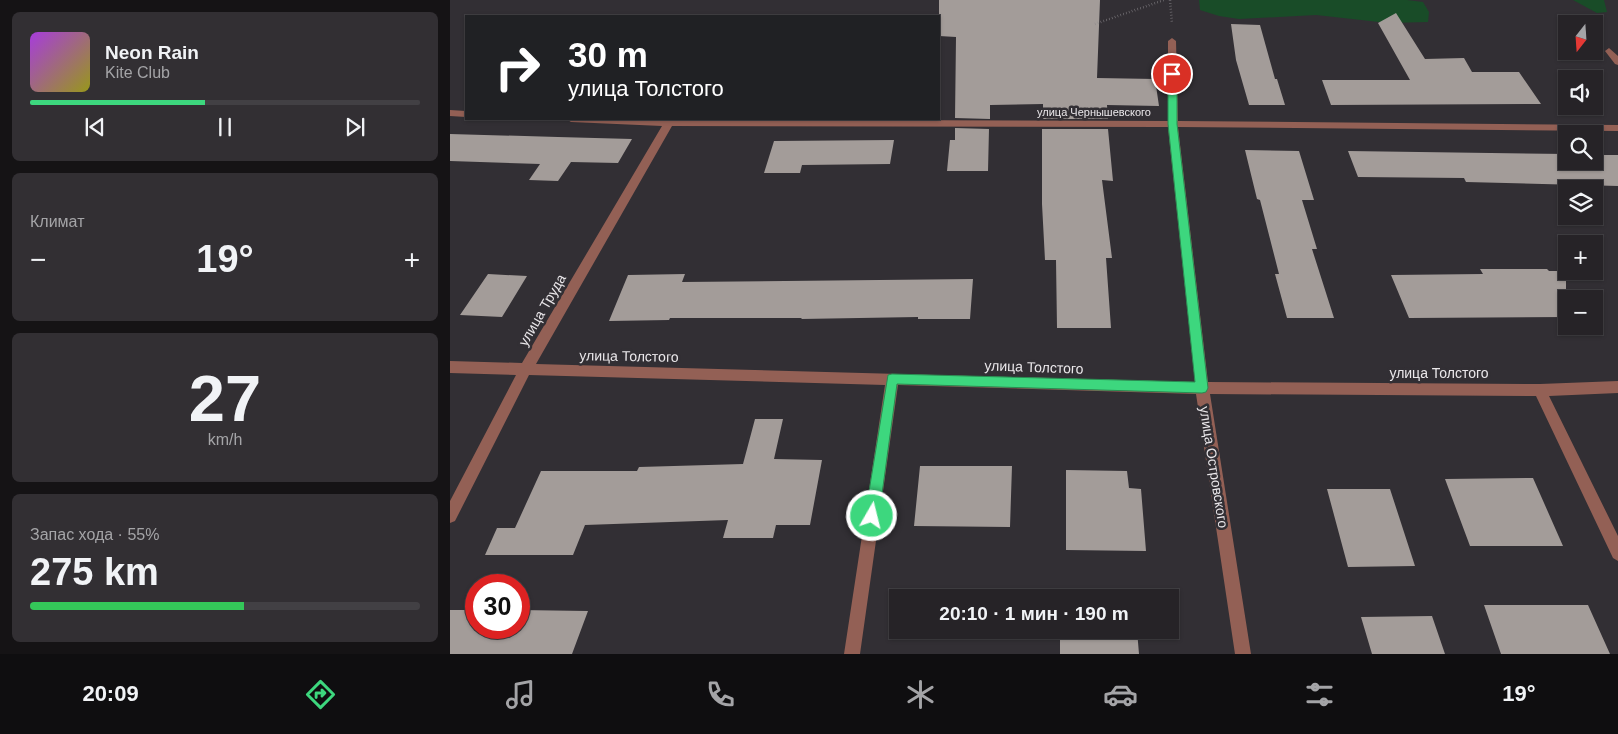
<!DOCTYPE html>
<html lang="ru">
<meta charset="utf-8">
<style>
body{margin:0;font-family:Helvetica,sans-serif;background:#322f33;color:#f1f3f6;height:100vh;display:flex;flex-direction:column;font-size:19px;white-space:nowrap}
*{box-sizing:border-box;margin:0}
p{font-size:16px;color:#a4a4a7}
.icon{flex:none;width:28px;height:28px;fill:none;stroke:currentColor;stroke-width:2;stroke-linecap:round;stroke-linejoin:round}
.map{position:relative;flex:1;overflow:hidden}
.panel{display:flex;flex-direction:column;gap:12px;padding:12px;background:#151315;width:450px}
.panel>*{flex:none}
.hud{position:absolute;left:15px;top:15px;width:475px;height:105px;border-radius:0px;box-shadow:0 1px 4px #0004,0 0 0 1px #424044;background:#202124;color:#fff;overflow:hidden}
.needle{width:32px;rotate:197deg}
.controls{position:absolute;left:1108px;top:15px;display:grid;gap:10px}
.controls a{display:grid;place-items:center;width:45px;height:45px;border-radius:0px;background:#262327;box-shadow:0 1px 4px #0004,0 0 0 1px #424044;font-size:25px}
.speed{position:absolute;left:15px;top:574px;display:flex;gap:10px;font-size:25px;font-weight:700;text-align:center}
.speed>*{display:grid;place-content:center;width:65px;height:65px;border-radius:50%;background:#262327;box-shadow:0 1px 4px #0004,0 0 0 1px #424044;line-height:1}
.speed .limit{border:8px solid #d22;background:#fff;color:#111}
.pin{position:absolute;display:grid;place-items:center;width:42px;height:42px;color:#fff;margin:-21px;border:2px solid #fff;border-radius:50%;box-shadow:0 1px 5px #0007}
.me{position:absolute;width:55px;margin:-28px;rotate:8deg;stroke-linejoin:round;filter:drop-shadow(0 0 4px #0008)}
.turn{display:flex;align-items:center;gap:18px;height:105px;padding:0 20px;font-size:22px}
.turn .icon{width:65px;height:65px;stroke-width:2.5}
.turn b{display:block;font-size:35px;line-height:42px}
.big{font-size:38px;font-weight:700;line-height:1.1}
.panel .card{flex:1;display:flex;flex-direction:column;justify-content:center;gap:8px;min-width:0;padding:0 18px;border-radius:8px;background:#322f33}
.panel .dial{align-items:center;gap:0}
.dial b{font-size:65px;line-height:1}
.song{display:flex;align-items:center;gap:15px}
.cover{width:60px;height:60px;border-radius:8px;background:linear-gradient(135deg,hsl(280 70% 55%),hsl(60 70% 35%))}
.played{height:5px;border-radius:2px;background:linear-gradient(90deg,#3dd77e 45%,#424044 45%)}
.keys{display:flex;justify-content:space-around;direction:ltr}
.heat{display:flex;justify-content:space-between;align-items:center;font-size:28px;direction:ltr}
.charge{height:8px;border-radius:4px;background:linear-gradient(90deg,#34c759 55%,#424044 0)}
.trip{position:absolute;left:439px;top:589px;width:290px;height:50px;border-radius:0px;background:#262327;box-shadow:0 1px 4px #0004,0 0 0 1px #424044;font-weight:700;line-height:50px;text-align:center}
.tab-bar{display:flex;height:80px;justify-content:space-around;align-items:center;background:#0f0e10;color:#a4a4a7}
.tab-bar .icon{width:35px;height:35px}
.tab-bar .on{color:#3dd77e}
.tab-bar b{font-size:22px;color:#f1f3f6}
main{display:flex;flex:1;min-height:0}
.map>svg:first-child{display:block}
.green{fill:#194c28}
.building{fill:#a39c99}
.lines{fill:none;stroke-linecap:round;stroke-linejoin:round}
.path{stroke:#8a878b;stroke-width:2.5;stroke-dasharray:0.5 2.5;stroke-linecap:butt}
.street{fill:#936055;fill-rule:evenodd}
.route{fill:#3dd77e;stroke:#288c52}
.labels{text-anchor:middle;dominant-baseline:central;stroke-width:5;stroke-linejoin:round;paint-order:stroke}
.far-street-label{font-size:11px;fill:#eae7ea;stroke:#322f34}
.street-label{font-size:14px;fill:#eae7ea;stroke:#322f34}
</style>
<main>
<section class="panel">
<div class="card">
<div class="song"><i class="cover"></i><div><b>Neon Rain</b><p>Kite Club</p></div></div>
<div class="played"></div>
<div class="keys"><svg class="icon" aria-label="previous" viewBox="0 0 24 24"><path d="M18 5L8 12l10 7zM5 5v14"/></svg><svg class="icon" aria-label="pause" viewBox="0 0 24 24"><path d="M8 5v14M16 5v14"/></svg><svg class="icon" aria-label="next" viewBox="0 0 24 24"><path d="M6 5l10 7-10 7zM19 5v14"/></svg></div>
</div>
<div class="card"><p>Климат</p>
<div class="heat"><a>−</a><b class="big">19°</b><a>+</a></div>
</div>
<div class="card dial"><b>27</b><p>km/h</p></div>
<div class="card"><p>Запас хода · 55%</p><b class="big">275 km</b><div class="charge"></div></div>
</section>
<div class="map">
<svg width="1168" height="654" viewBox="0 0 1168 654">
<rect width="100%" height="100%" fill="#322f34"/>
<path class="green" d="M749 0H957L973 2 979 12 978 22 938 23 866 15 789 19 769 16 750 10Z
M1123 0H1154L1157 12 1147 13Z"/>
<path class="building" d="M489 0H650L647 78 705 79 709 106 657 105 658 119H593V104L540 105V119L505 118 506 37 489 36Z
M946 13 975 59 1014 58 1022 72H1069L1091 104 881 105 872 80H960L928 23Z
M781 24 810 25 825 79H827L835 105H799L786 60Z
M505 128 539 129 538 171H497L500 140H505Z
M592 129H658L663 181 652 180 662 258H656L661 328H607L606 260H595L592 204Z
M0 134 108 137 182 139 168 163 121 162 108 181 79 180 90 164 0 161Z
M444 140 440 164 352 165 350 173H314L324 141Z
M795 150 849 151 864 200H852L867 249H862L884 318H837L825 274H829L810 200 807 199Z
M898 151 1116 154V161H1144V155H1168V186L1016 182 1014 178 908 177Z
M1030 269H1097L1099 271H1116V317L959 318 941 275 1033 274Z
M38 274 77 276 52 317 10 315Z
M235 274 232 282 523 279 520 319H468V317L351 319 352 318H220L219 320 159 321 178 275Z
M305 419H333L324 459 372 460 360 525H326L323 538H273L278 520 135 525 123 555H35L47 528H65L91 471H187L189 467 293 464Z
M470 466H562L560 527 464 526Z
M616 470 677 471 679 488 691 489 696 551 616 550Z
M1083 478 1113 546H1020L995 479Z
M877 489H940L965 566 898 567Z
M1034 605H1138L1160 654H1051Z
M0 610H26V628H69V610L138 611 122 654H0Z
M982 616 995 654H922L911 617Z
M610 630H687L689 654H610Z"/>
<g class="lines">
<path class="path" d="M720 0 722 23
M645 24 714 0"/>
<path class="street" d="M722 38 726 41 728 121 1168 125V131L728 127 758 382 1090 384 1168 381V393L1099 396 1168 536V561L1163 558 1086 396 760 394 801 654H785L746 394 448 385 410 654H394L435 385 79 375 5 521 0 523V501L66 375 0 373V361L72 363 212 126 121 122 116 119 718 121V41ZM222 126 718 127 745 382 86 364Z
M1159 48 1168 56V65L1165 64 1155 51Z
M0 110 16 111V117L0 116Z"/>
</g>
<path class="route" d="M722 72 727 74V124L758 388 756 392 752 393 447 384 429 516 427 521 422 523 417 521 415 516 438 375 442 374 745 382 718 124V74Z"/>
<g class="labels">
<g class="far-street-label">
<text x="644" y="112">улица Чернышевского</text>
</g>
<g class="street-label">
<text transform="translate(92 310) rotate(-60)">улица Труда</text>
<text transform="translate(179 356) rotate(1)">улица Толстого</text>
<text transform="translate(584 367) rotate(2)">улица Толстого</text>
<text x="989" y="373">улица Толстого</text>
<text transform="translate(764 467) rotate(81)">улица Островского</text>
</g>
</g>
</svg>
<div class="controls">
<a><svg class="needle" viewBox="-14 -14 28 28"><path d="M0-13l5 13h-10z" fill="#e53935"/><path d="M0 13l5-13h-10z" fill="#a4a4a7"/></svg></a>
<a><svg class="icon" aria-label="sound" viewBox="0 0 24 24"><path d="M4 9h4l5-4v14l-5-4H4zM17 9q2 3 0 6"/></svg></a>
<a><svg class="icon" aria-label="search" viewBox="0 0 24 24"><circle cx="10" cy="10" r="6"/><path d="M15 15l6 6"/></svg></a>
<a><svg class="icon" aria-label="layers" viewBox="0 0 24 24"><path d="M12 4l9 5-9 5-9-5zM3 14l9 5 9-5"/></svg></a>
<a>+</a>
<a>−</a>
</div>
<div class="speed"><div class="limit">30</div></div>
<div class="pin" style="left:722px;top:74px;background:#d93025"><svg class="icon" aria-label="arrive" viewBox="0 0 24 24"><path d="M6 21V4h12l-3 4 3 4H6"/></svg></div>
<svg class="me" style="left:422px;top:516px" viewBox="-20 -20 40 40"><circle r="17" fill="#3dd77e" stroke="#fff" stroke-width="3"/><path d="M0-11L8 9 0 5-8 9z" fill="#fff"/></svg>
<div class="trip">20:10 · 1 мин · 190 m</div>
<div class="hud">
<div class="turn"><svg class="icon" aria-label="right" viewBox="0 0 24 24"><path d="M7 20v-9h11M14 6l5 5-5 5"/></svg><div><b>30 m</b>улица Толстого</div></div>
</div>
</div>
</main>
<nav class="tab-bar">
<b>20:09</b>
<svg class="icon on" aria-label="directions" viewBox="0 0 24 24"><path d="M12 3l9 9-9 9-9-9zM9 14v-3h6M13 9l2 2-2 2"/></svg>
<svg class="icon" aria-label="music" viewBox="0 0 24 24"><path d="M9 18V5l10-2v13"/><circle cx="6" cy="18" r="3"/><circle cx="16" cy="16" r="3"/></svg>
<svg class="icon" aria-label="phone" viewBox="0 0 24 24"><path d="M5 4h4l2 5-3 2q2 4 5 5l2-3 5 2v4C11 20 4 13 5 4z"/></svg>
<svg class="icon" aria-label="climate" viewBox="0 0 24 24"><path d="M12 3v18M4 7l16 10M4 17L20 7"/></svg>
<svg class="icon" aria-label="car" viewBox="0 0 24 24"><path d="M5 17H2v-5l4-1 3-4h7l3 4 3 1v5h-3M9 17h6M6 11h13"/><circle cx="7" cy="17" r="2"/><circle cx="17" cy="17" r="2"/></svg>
<svg class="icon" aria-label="filters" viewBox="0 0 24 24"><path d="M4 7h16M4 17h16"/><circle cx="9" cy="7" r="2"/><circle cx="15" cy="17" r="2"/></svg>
<b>19°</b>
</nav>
